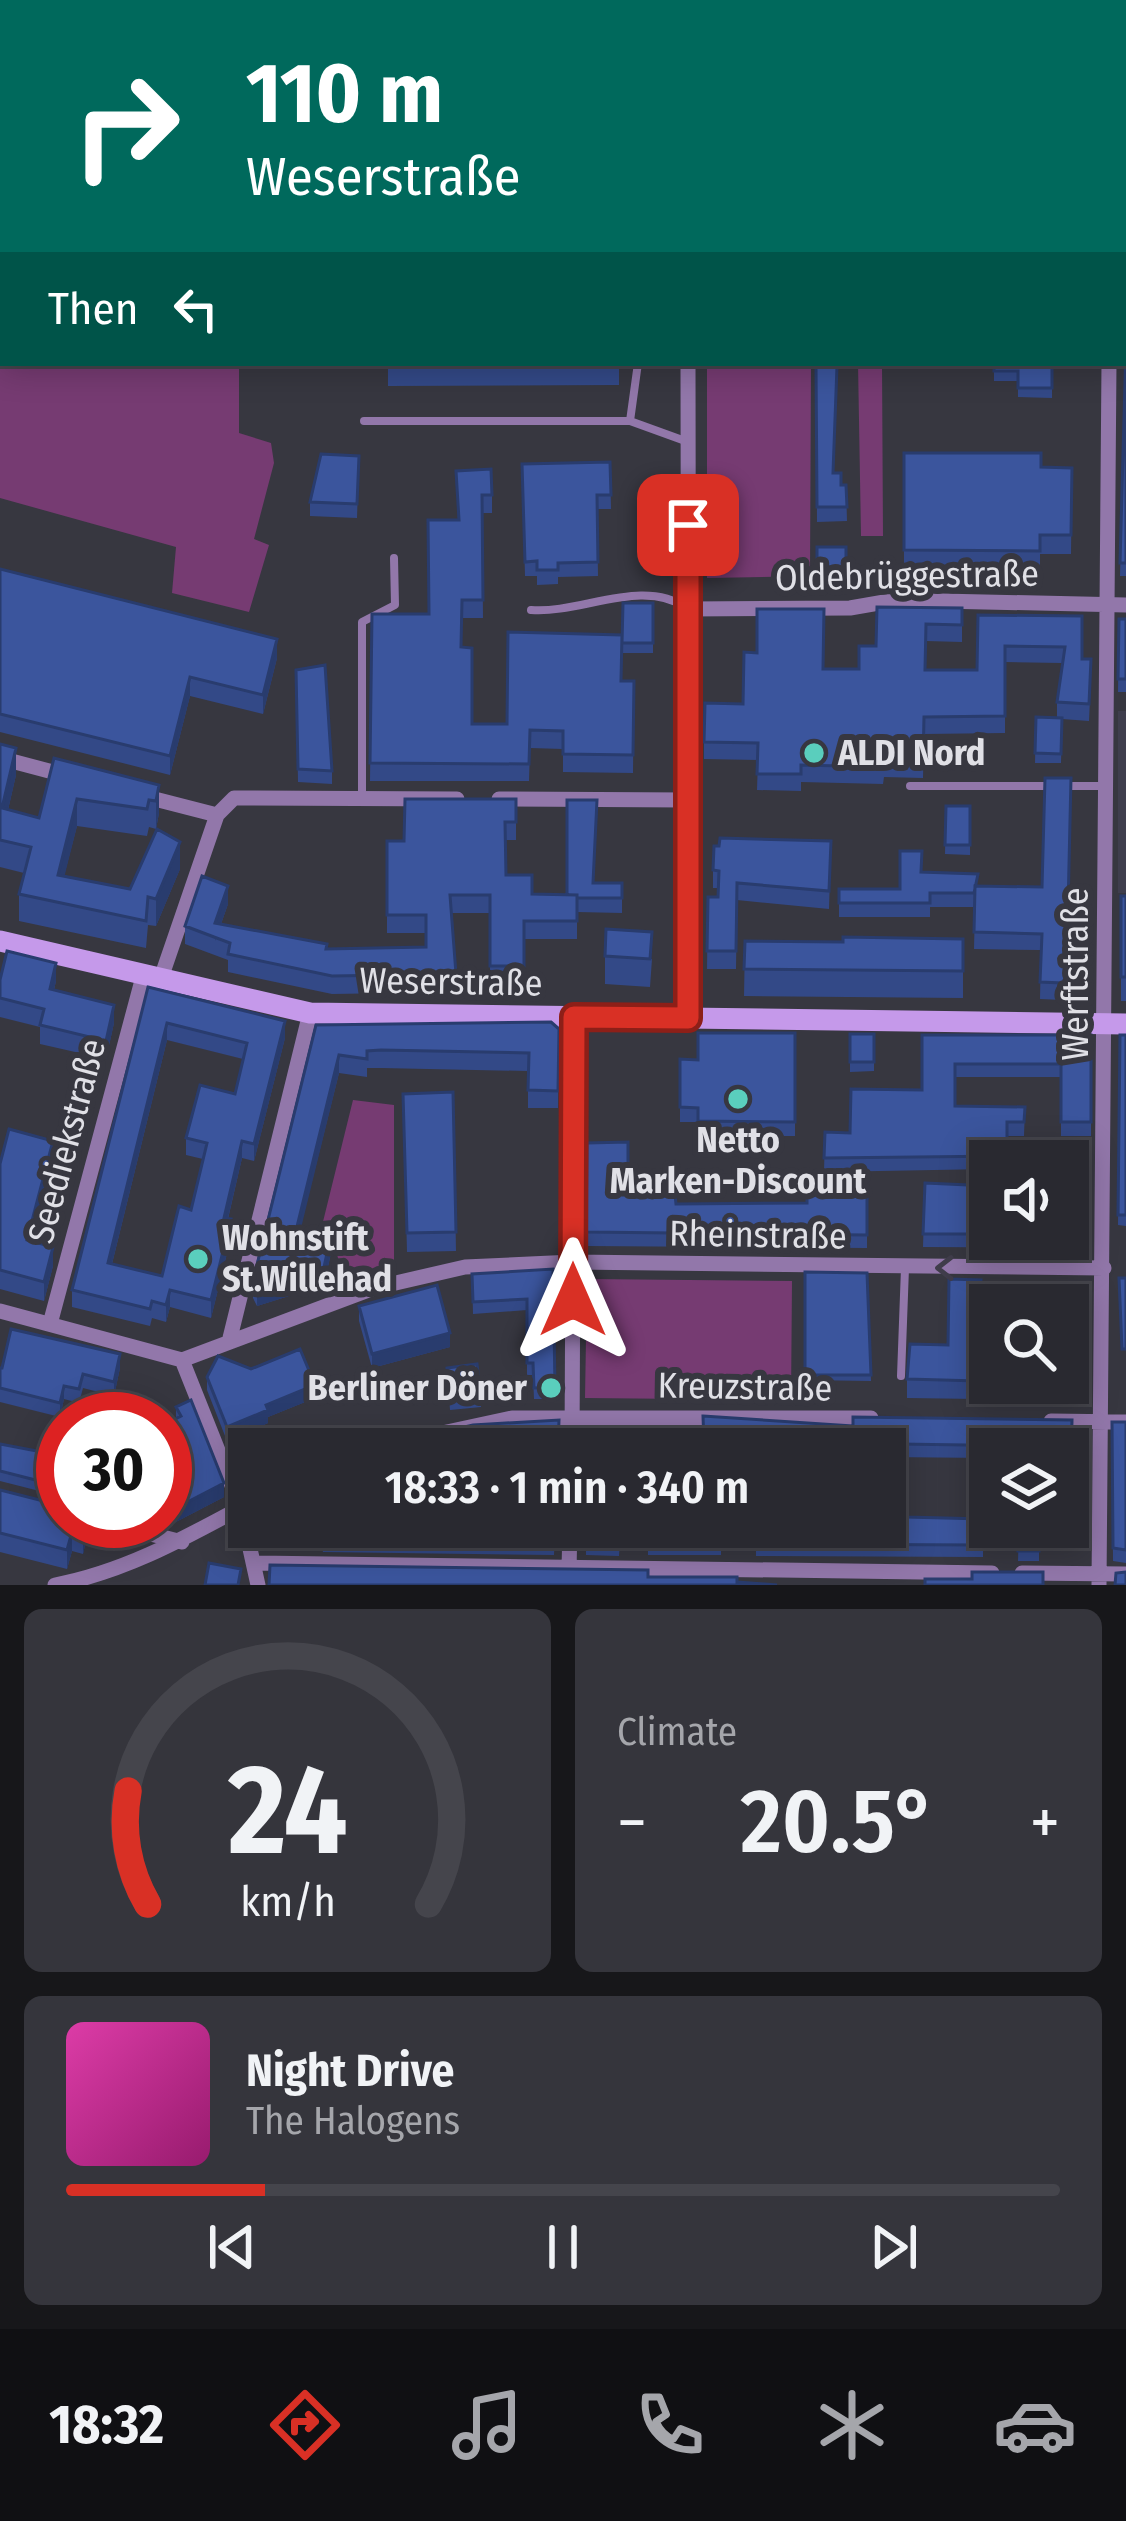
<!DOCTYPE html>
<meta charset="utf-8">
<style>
body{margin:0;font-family:"Fira Sans Condensed",sans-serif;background:#35353c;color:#f1f3f6;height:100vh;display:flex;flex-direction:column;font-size:45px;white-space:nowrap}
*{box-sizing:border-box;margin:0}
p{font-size:39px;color:#a5a6ab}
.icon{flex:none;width:66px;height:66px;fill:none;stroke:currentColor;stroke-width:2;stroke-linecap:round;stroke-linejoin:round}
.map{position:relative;height:1585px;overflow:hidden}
.drawer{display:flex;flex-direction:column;gap:24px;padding:24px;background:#17171a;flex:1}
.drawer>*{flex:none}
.banner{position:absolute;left:0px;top:0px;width:1128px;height:366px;box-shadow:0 6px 30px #0003,0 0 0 3px #45454c;background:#00695c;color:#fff;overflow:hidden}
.buttons{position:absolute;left:969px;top:1140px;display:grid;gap:24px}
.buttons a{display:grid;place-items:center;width:120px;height:120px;border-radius:0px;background:#292930;box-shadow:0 6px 30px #0003,0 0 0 3px #45454c;font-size:60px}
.speed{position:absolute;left:36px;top:1392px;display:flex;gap:24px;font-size:60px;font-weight:700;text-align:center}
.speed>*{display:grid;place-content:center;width:156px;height:156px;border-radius:50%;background:#292930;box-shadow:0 6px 30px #0003,0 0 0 3px #45454c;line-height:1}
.speed .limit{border:18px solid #d22;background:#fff;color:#111}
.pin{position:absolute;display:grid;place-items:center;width:102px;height:102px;color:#fff;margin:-51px;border-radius:24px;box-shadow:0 6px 18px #0006}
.me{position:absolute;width:132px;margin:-66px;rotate:0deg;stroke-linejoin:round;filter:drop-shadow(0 0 9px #0008)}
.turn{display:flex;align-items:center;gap:42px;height:252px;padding:0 48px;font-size:54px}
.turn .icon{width:156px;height:156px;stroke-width:2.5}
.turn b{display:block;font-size:84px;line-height:102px}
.then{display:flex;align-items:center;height:114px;padding:0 48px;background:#0003;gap:24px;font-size:45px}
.big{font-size:90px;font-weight:600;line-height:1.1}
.drawer .widget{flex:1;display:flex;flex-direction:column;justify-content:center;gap:18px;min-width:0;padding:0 42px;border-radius:18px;background:#35353c}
.drawer .dial{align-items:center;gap:0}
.dial svg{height:312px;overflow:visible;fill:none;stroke:#45454c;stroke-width:7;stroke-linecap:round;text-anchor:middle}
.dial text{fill:#f1f3f6;stroke:none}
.song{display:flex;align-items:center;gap:36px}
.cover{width:144px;height:144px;border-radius:18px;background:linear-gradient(135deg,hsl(320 70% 55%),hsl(320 70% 35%))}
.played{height:12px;border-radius:6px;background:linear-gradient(90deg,#d93025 20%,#45454c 20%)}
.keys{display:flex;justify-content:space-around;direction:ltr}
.heat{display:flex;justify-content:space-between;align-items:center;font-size:66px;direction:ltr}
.drawer .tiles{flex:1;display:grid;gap:24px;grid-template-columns:1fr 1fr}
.widget:last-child{grid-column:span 2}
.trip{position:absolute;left:228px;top:1428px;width:678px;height:120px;border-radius:0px;background:#292930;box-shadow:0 6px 30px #0003,0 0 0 3px #45454c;font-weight:600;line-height:120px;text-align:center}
.tab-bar{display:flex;height:192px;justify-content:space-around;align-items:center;background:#101013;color:#a5a6ab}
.tab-bar .icon{width:84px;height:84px}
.tab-bar .on{color:#d93025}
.tab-bar b{font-size:54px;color:#f1f3f6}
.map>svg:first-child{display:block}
.built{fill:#3f3e4d}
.green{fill:#763b72}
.water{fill:#061f32}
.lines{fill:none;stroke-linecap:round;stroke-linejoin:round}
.lane{stroke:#9277aa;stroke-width:8}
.street{stroke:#9277aa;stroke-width:15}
.secondary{stroke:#c599ea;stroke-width:21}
.wall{fill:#334987;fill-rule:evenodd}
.shaded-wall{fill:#293c6e}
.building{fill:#3b559d;stroke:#293c6e;stroke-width:3;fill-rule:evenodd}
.oneway{stroke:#403d4b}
.route-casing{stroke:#8d1f18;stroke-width:30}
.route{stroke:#d93025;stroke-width:21}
.poi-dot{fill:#5acebd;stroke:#373740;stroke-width:4.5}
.labels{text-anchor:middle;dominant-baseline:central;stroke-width:12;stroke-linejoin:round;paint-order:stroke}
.street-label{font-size:36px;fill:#e0e0e6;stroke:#373740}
.poi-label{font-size:36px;font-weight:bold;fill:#e0e0e6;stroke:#373740;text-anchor:start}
</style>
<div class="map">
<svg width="1126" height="1585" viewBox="0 0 1126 1585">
<rect width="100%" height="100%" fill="#373740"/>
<path class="built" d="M1118 711H1126V893H1118Z"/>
<path class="green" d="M0 278 3 363 239 366V433L271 443 274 463 254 539 269 545 249 612 172 593 176 547 0 498Z
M707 363H811L810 576 707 578Z
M858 363H882L883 536H861Z
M353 1100 394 1105V1266L342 1272 334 1244 318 1242Z
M587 1279 792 1281 791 1400 585 1398Z"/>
<path class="water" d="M0 0H1126V87L1125 3H3L0 171Z"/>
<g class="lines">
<path class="lane" d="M0 180H3
M0 256H3
M364 421H630L688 442
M630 421 638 363
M531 610C581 614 642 577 687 608
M910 786H1051
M1066 786H1105
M362 797V622L395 605 394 558
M901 1376 905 1268"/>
<path class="street" d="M1125 229H1126
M688 363 689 1018
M688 609 850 608 896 600 1126 605
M0 758 68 776
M143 796 217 815 234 798 457 799
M499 799 688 800
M161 978 217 815
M0 1311 182 1360 374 1288 465 1267 573 1262 1104 1268
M50 1324 144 973
M229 1342 310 1013
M182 1360 241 1508 258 1585
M1051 1421 1126 1422
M368 1449 512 1418H871
M572 1449 574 1017
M100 1521 182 1542
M257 1563 992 1573
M569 1569 570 1527
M1022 1573 1126 1574
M55 1585C124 1572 183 1539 244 1506
M1099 1585 1109 363"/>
<path class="secondary" d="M0 941 310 1013 1126 1024"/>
</g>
<path class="wall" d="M1126 346V576H1120Z
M388 363H619V385L388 386Z
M994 363H1052V398L1018 397V381H994Z
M816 366 833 473 841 485H846L847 521 817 522Z
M904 453 1041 467 1072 468 1071 554H1040V570L904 569Z
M359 456 357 518 310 516V502Z
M610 462 611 509H597L598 576 558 577V584L537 585V576H525L522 464Z
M456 471 492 495V513H482L483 618H462V647L472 724H507L622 635 653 603V653H622V681H634L633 773 563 772V749L530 748 529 781H370L372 614H428L458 520Z
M817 547H846V576L817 577Z
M0 569 277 658 263 714 190 696 170 775 0 732Z
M962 608V642L926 641 925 670H977L978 615 1082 616V659L1091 676 1089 721 1062 719 1061 763H1035L1036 717 1057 718V702L1062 663 1005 662V733L924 734 923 778 884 777 883 784 801 782V791L757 790 758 760 704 759V742L743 704 757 653 823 669H859L876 646Z
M1119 619H1126V692H1118Z
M296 670 332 771V784L298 782Z
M0 744 16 775 8 810 39 818 54 758 159 785V813L156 829 149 827 147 836 77 826 64 876 130 889 180 869 156 926 148 925 146 948 19 921V894L24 873 0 867Z
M516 799V840H506V875L532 894 567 895 594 883H622V913L577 912V939H524V984H490V913H452L456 992 332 994 228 972V960L185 944V926L228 904 221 924 327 949 426 947V933H387V841H404Z
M946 806H970V855L945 854Z
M831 841 829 909 737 900 736 969H707L708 897H718L719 888H713V870Z
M921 872 1068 909H1088L1087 1001 1040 999 1041 950 974 949 975 905 974 907H930V917H839V889H900Z
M1121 896H1126V1001H1121Z
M963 939V998L744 996 745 941 843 942Z
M605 956 652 959 650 987 605 984Z
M0 980 56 981 54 990 114 1023 106 1059 40 1044V1027L0 1017Z
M148 987 285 1038 254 1161 242 1158 228 1219 231 1237 211 1318 170 1307 166 1322 152 1318 150 1326 72 1307V1290ZM167 1040 243 1059 235 1094 186 1138V1155L203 1159 191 1210 162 1276 112 1264Z
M316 1025 559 1029 558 1108H528V1071L381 1068H367V1077L339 1073 296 1245 331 1253 324 1285 257 1306 253 1298V1281Z
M795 1033V1136H698V1122H680V1059L698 1060Z
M850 1034H874V1071L850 1072Z
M922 1035H1091V1136H1061V1077H955V1106L1025 1107 1024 1136H1007V1161H990V1169L824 1172 825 1132 850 1133 922 1090Z
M1120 1035H1126V1226L1118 1225Z
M453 1092 456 1251 407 1252 403 1094Z
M628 1142V1179H618V1194L676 1204 807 1203 867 1195V1248L586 1246 587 1143Z
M53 1159 31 1241 53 1266 44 1301 0 1289V1164Z
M1068 1178H1088L1086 1248 923 1247 925 1183 990 1186V1239H1068Z
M553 1269 555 1399H534L533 1375H527V1310L473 1314 472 1274Z
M805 1272 867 1273 871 1381 805 1380Z
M981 1280 978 1399 907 1398V1379L948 1345Z
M1087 1288V1330H1068V1305Z
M359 1306 450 1347 372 1368 359 1321Z
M0 1368H120L114 1396 83 1388 79 1403 64 1399 60 1417 0 1402Z
M447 1368 481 1397V1407L450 1410Z
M207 1377 315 1398 268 1417V1423L227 1441 207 1390Z
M176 1407 224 1497 172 1524 159 1521H165V1451L167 1452 165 1424 176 1419Z
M703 1416 853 1426 1072 1420 1071 1479H1068V1449H990V1458L885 1457V1449H703Z
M1112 1422H1126V1563L1113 1561Z
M0 1444 63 1456V1497L0 1481Z
M0 1490 88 1521V1532L83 1554 72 1551 67 1569 0 1552Z
M907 1517 983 1519V1557L756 1556V1527Z
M316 1527H555L554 1555 323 1552Z
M586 1527H621L619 1556 586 1555Z
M648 1527H721V1555H648Z
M1019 1527H1063V1537H1039V1561H1018Z"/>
<path class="shaded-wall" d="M277 639V658L263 714V695Z
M190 677V696L170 775V756Z
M16 748V775L2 836V808Z
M159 785V813L156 829V801Z
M77 799V826L58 902V875Z
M180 842V869L156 926V899Z
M228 886V904L215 941V923Z
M56 963V981L50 1007V989Z
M114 1005V1023L106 1059V1041Z
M285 1021V1038L254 1161V1144Z
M167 1023V1040L108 1280V1263Z
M339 1055V1073L292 1265V1247Z
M53 1141V1159L27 1259V1240Z
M242 1141V1158L224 1235V1218Z
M231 1219V1237L211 1318V1300Z
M331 1235V1253L324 1285 257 1306V1289Z
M53 1247V1266L44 1301V1282Z
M170 1290V1307L166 1322V1305Z
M450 1333V1347L372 1368V1354Z
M120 1354V1368L114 1396V1382Z
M315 1385V1398L268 1417V1423L227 1441V1427L266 1405Z
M64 1386V1399L60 1417V1403Z
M224 1483V1497L172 1524V1510Z
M86 1521H88V1532L83 1554V1535Z
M72 1532V1551L67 1569V1550Z"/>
<path class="building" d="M1126 346V563H1120Z
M388 363H619V366L388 367Z
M994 363H1052V388H1018V371H994Z
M816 366H837L833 473H841V485H846L847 507H817Z
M904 453H1041V467L1072 468 1071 535H1040V551L904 550Z
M321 454 359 456 357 504 310 502Z
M610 462 611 495H597L598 562 558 563V570H537V561L525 562 522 464Z
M491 469 492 495H482L483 600H462L461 647 472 648V724H507L508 632 622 635 621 681H634L633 755 563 754V731L530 730 529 764 370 763 372 614H429L428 520H459L456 471Z
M817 547H846V567H817Z
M0 569 277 639 263 695 190 677 170 756 0 714Z
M623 603H653V643H622Z
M877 607 962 608V625L926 624 925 670H977L978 615 1082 616V659H1091L1089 704 1057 702 1065 647 1005 646V716L924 717 923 761 884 760 883 767 801 765V774H757L758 743 704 742 705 703 743 704 744 652 757 653V609H824L823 669H859V646H876Z
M1119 619H1126V679H1118Z
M325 665 332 771 298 769 296 670Z
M1036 717 1062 718 1061 754 1035 753Z
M0 744 16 748 2 808 39 818 54 758 159 785 156 801 149 800 147 809 77 799 58 875 130 889 157 829 180 842 156 899 148 897 146 921 19 894 31 847 0 840Z
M1045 778H1071L1068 909H1088L1087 984 1040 982 1042 934 974 932 975 886 1042 887Z
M405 799H516V822H505L506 875H532V894L577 895V921H524V966H490V895H450L456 974 332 976 228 954 230 943 185 926 202 876 228 886 215 923 327 944 326 949 426 947V915H387V841H404Z
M567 800H597L593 883H622V898H577V895H567Z
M946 806H970V845H945Z
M720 838 831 841 829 891 737 883 736 951H707L708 897H718L719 871 713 870 714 846H719Z
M900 851H922L921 872 978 874 974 893H930V903H839V889H900Z
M1121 896H1126V977H1121Z
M606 929 652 932 650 959 605 956Z
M843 937 963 939V971L744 969 745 941 843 942Z
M7 951 56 963 50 989 114 1005 106 1041 40 1025 44 1009 0 998V980Z
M148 987 285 1021 254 1144 242 1141 224 1218 231 1219 211 1300 170 1290 166 1305 152 1301 150 1309 72 1290ZM167 1023 247 1043 235 1094 200 1085 186 1138 207 1143 191 1210 179 1206 162 1276 108 1263Z
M551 1022 559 1029 558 1091 528 1090 529 1053 381 1050 367 1051V1059L339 1055 292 1247 321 1233 331 1235 324 1267 257 1289 253 1281 316 1025Z
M698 1033H795V1122L698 1121V1108L680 1107V1059L698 1060Z
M850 1034H874V1062H850Z
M922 1035H1091V1122H1061V1064H955V1106L1025 1107 1024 1122H1007V1156L824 1158 825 1132 850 1133 851 1089 922 1090Z
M1120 1035H1126V1215H1118Z
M453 1092 456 1232 407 1233 403 1094Z
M9 1129 53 1141 27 1240 53 1247 44 1282 0 1270V1164Z
M628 1142V1166H617L618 1194H675L676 1204 807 1203V1195H867V1235L586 1232 587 1143Z
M1068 1178H1088L1086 1235H1068Z
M925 1183 990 1186V1234H923Z
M553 1269 555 1387 534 1388 533 1363H527V1299L473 1302 472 1274Z
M805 1272 867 1273 871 1375H805Z
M1119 1278H1126V1349H1122Z
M949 1279 981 1280 978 1381 907 1379 910 1344 948 1345Z
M437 1285 450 1333 372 1354 359 1306Z
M1059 1288H1087V1325H1068V1305H1059Z
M11 1329 120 1354 114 1382 83 1374 79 1389 64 1386 60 1403 0 1388V1368H2Z
M300 1349 315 1385 266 1405 268 1410 227 1427 207 1377 218 1356 251 1369Z
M477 1364 481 1397 450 1400 447 1368Z
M191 1400 224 1483 172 1510 165 1508V1451L174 1454 165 1434V1424L181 1416 176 1407Z
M703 1416 853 1426V1417L1072 1420 1071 1466H1068V1449H1032V1446L831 1443V1449H768L769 1443 704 1444Z
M559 1420 558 1449H391L390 1444 473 1425Z
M1112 1422H1126V1550L1113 1548Z
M589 1441 626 1442 625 1449H589Z
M0 1444 63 1456V1487L0 1471Z
M0 1490 63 1506V1521H86L83 1535 72 1532 67 1550 0 1533Z
M907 1510V1517L983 1519V1545L756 1544V1527H885V1511Z
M319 1527H555L554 1543 323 1540Z
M586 1527H620L619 1543 586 1542Z
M648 1527H721V1543L648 1542Z
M1019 1527H1063V1528L1039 1527V1551H1018Z
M209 1563 241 1569 238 1585H205Z
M270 1565 648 1570V1577H737V1582L777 1585H269Z
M972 1572H1043V1585H925V1579H972Z
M1126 1572V1585H1115L1116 1573Z"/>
<defs><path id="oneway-chevron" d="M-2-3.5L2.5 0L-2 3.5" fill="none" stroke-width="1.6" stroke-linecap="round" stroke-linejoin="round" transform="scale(3)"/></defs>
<use class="oneway" href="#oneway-chevron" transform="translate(945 1268) rotate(180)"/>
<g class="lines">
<g class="route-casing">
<path id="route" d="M573 1300 574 1017 688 1018V525"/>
</g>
<use href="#route" class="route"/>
</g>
<g class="poi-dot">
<circle cx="814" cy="753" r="12"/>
<circle cx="738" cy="1099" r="12"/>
<circle cx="198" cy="1259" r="12"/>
<circle cx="551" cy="1388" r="12"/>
</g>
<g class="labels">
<g class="street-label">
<text transform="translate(907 576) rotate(-1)">Oldebrüggestraße</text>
<text transform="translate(1076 974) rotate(-90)">Werftstraße</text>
<text transform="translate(451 982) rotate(1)">Weserstraße</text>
<text transform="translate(67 1141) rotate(-75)">Seediekstraße</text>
<text transform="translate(758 1235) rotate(1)">Rheinstraße</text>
<text transform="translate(745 1387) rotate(1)">Kreuzstraße</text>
</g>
<g class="poi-label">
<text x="838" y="753">ALDI Nord</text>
<text x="738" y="1140" text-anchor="middle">Netto<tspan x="738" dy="41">Marken-Discount</tspan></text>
<text x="222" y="1238">Wohnstift<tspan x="222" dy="41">St.Willehad</tspan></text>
<text x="527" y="1388" text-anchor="end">Berliner Döner</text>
</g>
</g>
</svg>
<div class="buttons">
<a><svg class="icon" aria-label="sound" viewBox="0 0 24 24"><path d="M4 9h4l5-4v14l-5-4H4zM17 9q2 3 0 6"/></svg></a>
<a><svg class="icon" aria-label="search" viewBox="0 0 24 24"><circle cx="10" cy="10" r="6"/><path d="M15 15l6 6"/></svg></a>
<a><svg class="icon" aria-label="layers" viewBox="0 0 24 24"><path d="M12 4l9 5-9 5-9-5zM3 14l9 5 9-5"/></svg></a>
</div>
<div class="speed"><div class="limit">30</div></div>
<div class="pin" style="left:688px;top:525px;background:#d93025"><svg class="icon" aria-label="arrive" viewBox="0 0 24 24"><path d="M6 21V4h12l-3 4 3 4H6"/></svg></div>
<svg class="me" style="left:573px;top:1300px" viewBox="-20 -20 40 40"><path d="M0-17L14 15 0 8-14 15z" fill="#d93025" stroke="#fff" stroke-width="4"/></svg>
<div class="trip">18:33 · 1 min · 340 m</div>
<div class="banner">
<div class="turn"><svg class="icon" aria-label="right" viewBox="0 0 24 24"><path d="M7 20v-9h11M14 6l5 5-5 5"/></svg><div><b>110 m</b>Weserstraße</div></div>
<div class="then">Then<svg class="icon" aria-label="left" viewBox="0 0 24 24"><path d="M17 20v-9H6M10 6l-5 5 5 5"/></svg></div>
</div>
</div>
<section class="drawer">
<div class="tiles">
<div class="widget dial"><svg viewBox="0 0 100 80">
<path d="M14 69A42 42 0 1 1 86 69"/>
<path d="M14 69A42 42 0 0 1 9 40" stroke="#d93025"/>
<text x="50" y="56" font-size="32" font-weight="700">24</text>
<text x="50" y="72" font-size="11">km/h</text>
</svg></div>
<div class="widget"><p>Climate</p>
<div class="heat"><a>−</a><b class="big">20.5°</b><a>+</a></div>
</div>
<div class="widget">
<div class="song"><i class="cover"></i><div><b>Night Drive</b><p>The Halogens</p></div></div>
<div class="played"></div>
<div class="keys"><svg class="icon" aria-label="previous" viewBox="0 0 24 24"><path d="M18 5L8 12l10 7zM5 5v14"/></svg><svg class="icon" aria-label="pause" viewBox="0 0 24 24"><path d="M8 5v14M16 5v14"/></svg><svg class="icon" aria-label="next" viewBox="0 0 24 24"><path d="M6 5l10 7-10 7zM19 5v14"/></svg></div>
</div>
</div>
</section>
<nav class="tab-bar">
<b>18:32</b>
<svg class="icon on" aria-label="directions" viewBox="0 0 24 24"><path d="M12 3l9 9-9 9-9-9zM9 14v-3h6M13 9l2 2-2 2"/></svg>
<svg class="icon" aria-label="music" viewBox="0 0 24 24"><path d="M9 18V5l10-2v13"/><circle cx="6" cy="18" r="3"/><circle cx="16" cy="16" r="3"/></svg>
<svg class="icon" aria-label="phone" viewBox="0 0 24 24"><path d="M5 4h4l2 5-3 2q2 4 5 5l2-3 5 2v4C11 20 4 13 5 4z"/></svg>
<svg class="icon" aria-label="climate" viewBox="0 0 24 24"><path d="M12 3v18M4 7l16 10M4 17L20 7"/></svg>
<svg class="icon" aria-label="car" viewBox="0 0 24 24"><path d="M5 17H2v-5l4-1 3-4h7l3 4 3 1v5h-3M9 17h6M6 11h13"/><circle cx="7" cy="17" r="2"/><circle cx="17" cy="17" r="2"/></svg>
</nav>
